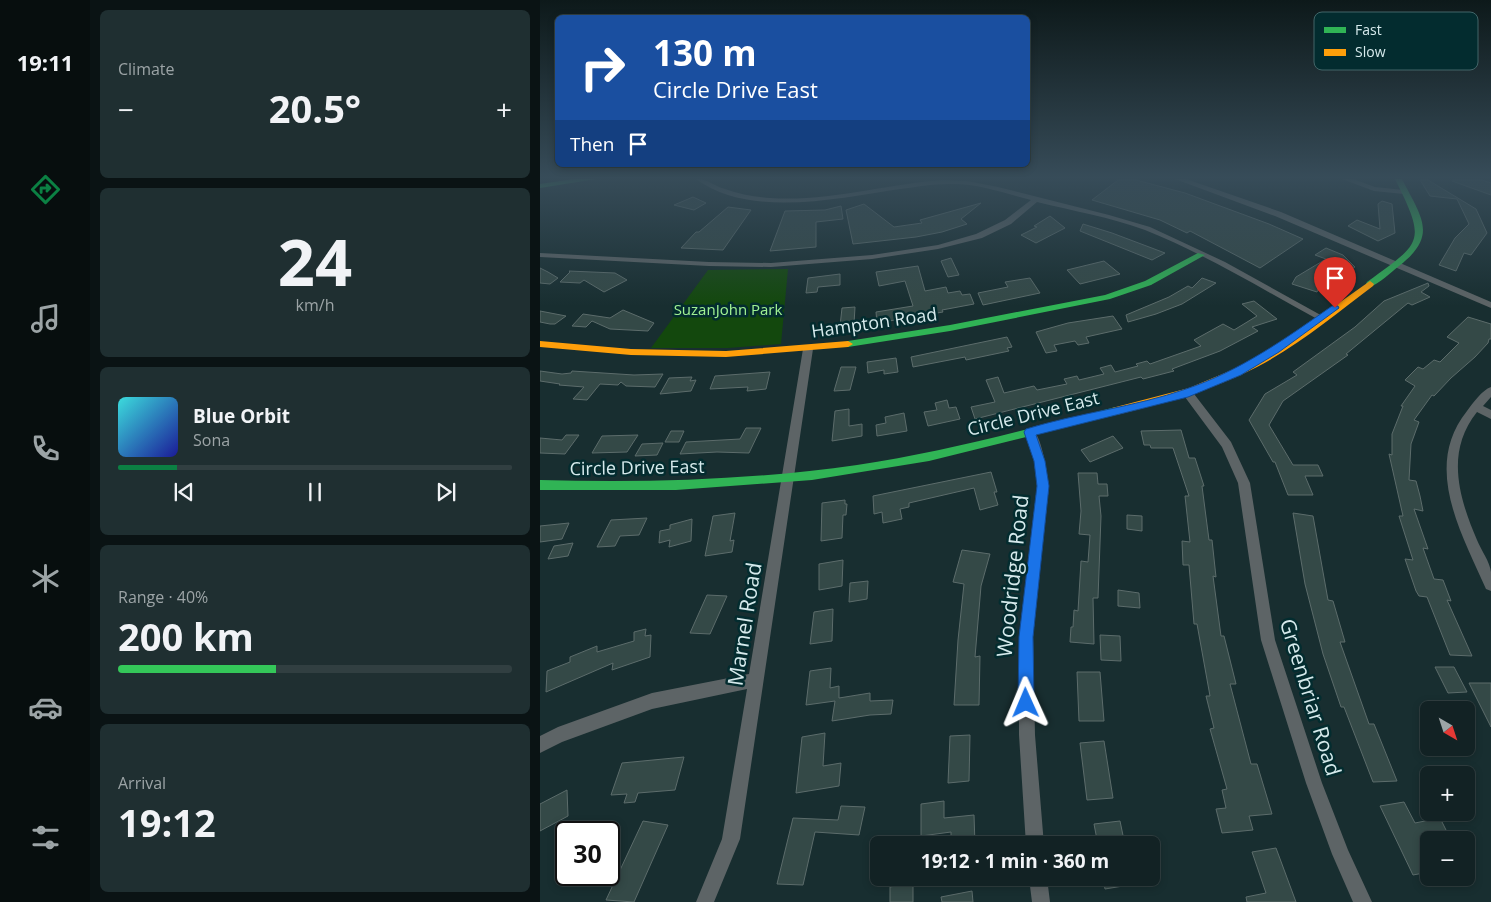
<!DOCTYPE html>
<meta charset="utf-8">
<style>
body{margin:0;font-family:"Open Sans",sans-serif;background:#1f2f31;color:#f1f3f6;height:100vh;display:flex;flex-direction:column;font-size:19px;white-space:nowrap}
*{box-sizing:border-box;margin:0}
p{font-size:16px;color:#9ca4a6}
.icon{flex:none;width:28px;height:28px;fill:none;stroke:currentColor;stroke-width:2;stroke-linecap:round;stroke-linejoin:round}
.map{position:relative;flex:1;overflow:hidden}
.side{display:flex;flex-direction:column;gap:10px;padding:10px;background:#0a1314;width:450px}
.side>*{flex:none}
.banner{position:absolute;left:15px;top:15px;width:475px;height:152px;border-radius:8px;box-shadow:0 2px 8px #0003,0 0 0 1px #313f41;background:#1a4fa0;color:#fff;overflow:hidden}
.needle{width:32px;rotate:141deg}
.buttons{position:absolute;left:880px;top:701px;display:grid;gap:10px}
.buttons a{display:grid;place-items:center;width:55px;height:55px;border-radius:8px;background:#122224;box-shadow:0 2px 8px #0003,0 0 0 1px #313f41;font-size:25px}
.speed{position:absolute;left:15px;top:821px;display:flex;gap:10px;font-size:25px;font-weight:700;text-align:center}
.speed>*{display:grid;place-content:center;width:65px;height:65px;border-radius:50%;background:#122224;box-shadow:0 2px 8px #0003,0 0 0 1px #313f41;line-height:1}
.speed .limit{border:2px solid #111;border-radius:8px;background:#fff;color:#111}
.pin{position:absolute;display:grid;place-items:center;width:42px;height:42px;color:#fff;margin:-51px -21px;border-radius:50% 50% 50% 0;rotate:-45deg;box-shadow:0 0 5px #0007}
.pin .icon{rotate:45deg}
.me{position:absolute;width:55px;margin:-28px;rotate:359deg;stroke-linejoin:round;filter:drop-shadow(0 0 4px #0008)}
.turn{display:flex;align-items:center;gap:18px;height:105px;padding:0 15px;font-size:22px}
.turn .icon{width:65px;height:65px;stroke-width:2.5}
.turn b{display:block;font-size:35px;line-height:42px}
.then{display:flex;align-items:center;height:48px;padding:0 15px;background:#0003;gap:10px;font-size:19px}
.big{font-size:38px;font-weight:700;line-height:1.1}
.side .card{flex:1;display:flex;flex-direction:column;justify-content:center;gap:8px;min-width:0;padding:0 18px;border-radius:8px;background:#1f2f31}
.side .dial{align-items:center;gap:0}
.dial b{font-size:65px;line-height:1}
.song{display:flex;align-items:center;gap:15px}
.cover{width:60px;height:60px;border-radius:8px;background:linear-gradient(135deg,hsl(180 70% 55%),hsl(240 70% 35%))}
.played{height:5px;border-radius:2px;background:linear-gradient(90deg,#0b8043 15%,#313f41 15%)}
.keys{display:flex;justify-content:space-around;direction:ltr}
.heat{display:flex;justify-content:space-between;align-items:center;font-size:28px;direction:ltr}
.charge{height:8px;border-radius:4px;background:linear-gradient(90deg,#34c759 40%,#313f41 0)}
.trip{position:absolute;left:330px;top:836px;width:290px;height:50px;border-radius:8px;background:#122224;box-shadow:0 2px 8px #0003,0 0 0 1px #313f41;font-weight:700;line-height:50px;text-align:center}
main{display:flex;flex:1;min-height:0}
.dock{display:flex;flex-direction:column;width:90px;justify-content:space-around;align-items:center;background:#070e0e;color:#9ca4a6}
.dock .icon{width:35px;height:35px}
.dock .on{color:#0b8043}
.dock b{font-size:22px;color:#f1f3f6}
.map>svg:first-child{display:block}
.green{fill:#13480d}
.building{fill:#344947;stroke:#5c6c6b}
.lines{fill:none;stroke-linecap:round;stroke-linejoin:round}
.street{fill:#5d6466;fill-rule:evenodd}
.fast{fill:#30b455;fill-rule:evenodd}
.slow{fill:#ff9f0a;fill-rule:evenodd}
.route{fill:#1a73e8;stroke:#114b97}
.labels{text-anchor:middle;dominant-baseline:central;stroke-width:5;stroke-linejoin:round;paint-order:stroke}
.far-park-label{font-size:15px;fill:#a0f192;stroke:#032c2f}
.street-label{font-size:18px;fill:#d6eaec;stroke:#032c2f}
.near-street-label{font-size:21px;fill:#d6eaec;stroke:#032c2f}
.key{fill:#032c2f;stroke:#426568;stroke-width:1}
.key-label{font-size:14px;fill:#d6eaec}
</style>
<main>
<nav class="dock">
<b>19:11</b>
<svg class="icon on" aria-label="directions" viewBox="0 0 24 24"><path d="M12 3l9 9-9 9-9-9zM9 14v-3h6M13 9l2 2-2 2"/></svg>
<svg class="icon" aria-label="music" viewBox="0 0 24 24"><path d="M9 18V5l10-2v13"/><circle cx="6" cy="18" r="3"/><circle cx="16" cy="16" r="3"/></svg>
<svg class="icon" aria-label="phone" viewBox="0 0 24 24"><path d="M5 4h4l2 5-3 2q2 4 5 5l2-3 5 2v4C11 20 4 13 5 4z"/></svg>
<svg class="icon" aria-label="climate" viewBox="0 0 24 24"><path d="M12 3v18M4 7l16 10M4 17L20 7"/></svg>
<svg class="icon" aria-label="car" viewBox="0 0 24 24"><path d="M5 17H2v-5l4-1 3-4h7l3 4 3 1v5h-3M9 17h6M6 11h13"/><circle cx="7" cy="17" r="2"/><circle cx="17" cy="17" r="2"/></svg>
<svg class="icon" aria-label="filters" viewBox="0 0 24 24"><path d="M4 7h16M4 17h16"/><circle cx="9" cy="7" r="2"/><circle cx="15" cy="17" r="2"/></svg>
</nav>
<section class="side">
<div class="card"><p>Climate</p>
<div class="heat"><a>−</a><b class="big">20.5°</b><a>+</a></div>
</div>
<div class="card dial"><b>24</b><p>km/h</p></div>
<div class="card">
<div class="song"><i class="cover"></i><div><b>Blue Orbit</b><p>Sona</p></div></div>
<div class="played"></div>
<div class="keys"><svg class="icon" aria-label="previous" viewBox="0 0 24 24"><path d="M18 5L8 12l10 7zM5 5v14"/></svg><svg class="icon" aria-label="pause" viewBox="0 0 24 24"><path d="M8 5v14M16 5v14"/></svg><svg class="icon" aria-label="next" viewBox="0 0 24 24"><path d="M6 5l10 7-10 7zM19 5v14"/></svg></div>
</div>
<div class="card"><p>Range · 40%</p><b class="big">200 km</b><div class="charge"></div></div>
<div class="card"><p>Arrival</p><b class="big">19:12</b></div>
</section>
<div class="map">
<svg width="951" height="902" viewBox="0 0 951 902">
<rect width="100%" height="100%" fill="#182e30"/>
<path class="green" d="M248 269 241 344 188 348H111L168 270Z"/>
<path class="building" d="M578 180H596L645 193 729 224 763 239 720 268 650 231 647 233 620 220 552 200Z
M880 180H888L936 209 947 233 931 255 924 253 916 271 899 265 915 238 929 224 917 199 890 196Z
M912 180H942L951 183V195L912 181Z
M153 197 166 203 154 210 134 205Z
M842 201 852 204 855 233 838 241 808 226 817 220 840 229 838 204Z
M441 203 421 219 427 224 402 232 376 237 313 244 306 210 324 204 354 227 382 223 380 220Z
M301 206 303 219 276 222V247L230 251 245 211 285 210Z
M188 207 211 210 183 250 141 248 156 232H159Z
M510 216 525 228 496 243 481 235 497 227 494 226Z
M543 224 572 233 625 253 612 260 540 231Z
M786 248 803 255 815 267 793 281 785 277 777 292 752 284 756 277 786 259 775 255Z
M411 258 419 275 408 277 401 261Z
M564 261 580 274 540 284 527 270Z
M378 266 385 291 406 287 408 293 420 291 422 295 430 294 434 304 402 310 403 312 337 323 336 312 373 306 365 281 339 286 336 272Z
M0 268 8 272 18 278 10 284 0 283Z
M29 271 75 273 87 280 64 292 44 280 40 283 20 282 30 272Z
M300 274V285L278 287 277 292 266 293 268 278Z
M490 278 500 293 443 305 438 293 468 287 465 282Z
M662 278 676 283 642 304 616 314 588 322 586 315 629 297 648 286 652 288Z
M888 283 889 286 881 292 890 297 872 305 868 303 806 354 808 355 743 401 729 425 753 465H778L783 476H765L773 495H748L735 462H733L709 420 725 394 757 375 753 372 815 327 844 301Z
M714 301 737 319 712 327 718 331 680 351 632 369 634 371 603 379 601 377 435 419 431 407 455 402 446 380 458 377 464 393 494 386 497 390 527 384 524 379 537 376 539 380 564 374 560 368 571 365 575 372 598 366 596 364 607 361 610 364 661 346 654 340 683 324 694 330 717 316 702 304Z
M315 307 314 324 300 326 302 308Z
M83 310 114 323 108 331 70 329 52 321 46 327 32 326 43 314 70 318Z
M0 311 26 316 15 324H10L0 322Z
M573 316 582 329 546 337 549 343 538 345 535 341 514 345 517 351 506 353 496 332 528 323Z
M928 317 951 324V339H949L948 343 935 357 911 378 894 396 892 395 874 420 879 422 871 444 869 480 876 481 880 496 883 511 874 509 888 549 883 548 894 579 903 580 911 601 907 600 932 656 910 655 887 597 879 596 876 591 865 559 873 560 859 516H863L849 454 852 455V434L863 406H861L875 386 865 380 878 367 883 369 894 360 900 362 919 343 907 337Z
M467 337 472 347 467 348 469 351 426 360 425 357 373 367 371 357Z
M356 358 358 372 344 374V370L328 373 327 362Z
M301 367H316L310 390 294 391Z
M0 371 22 374 31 373 32 371 94 375 123 374 115 387 86 386 81 382 78 385 60 384 47 400 33 399 44 387 19 385 20 384 0 381Z
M230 372 226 389 207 391 208 387 170 389 175 376Z
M152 377 150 381 156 380 151 391 120 394 129 378Z
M407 400 409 408 416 407 420 419 388 426 384 412 397 410 395 403Z
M309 409V426L322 424V436L292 441 295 411Z
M364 413 367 431 337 436 336 425 346 423 345 417Z
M206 428H221L209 453 177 452 140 454 146 442 200 439Z
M641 430 649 458H655L664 486H662L669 540H672L676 577 673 576 681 636H684L696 684H690L711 764H717L732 814 709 816 713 830 682 833 676 809 686 808 682 790 687 789 670 729 674 728 666 696H670L657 624H654L649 565H643L642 541 650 542 645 496H649L633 448H611L610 445H604L601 431Z
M131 431H144L139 442H125Z
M26 435H39L25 454 0 453V438L22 440Z
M98 435 87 452 52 453 62 436Z
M573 436 583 448 550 462 541 450Z
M123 443 117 455 95 456 102 444Z
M451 472 457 492H454L458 505 440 510 434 488 369 503V507L360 509 362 519 343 523 342 512 334 514 333 496Z
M538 473H557L558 484H567L568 496H559L561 516 558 598H553L554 644 530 642 531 627H533L534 610 538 611 541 561 548 562 550 535 539 534 541 511Z
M305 500V504H307L306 515H303L302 538 281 541 282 503Z
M195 513 190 541 194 540 192 552 165 556 173 516Z
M753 513 773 516 788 600 793 601 805 642H800L829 724H834L857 781 833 782 804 707H801L783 654 765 584Z
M587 515 602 516V531L587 529Z
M107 518 99 535 80 536 75 546 57 547 71 520Z
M152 519 151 541 129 547 130 540 119 543 120 531 130 529V525Z
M29 523 22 539 0 542V526Z
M33 543 28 556 8 559 14 546Z
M422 550 450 554 441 586 435 657 440 656 439 705H414L418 640 424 584 413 582Z
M303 560 302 586 279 590V564Z
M328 581 327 599 309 602 310 583Z
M578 590 599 593 600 608 578 606Z
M167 595 187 596 170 634 150 633Z
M293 609 292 641 270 644 274 612Z
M106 629 105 636 111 635 110 657 72 670 73 663 6 692 7 671 30 662V657L57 646V652L94 641V632Z
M560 635 580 636 581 661 561 660Z
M895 667H914L927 692 908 693Z
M291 668 290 688 299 686V698L330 693V701L353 700 351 714 330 715 292 721 295 701 266 705 270 671Z
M537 672H560L564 721H539Z
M929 683H951V727Z
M285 733 283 766 301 763 299 786 256 793 262 737Z
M430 735 429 781 408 783 410 736Z
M564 741 573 798 547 800 540 743Z
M144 757 135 790 98 793 95 802 84 803 87 794 71 795 82 763Z
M27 790 28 816 0 831V804Z
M404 801V818L434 815 435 845H411V832L381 836V804Z
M864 802 875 823 900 818 911 840H889V872L873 875 840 806Z
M301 806 325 807 319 835 275 832 263 885 237 884 253 818 298 820Z
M103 821 128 825 94 902 66 900Z
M580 821 585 845H558L554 824Z
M736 848 756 902H707L706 897 726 893 712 852Z
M563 878H601V883L565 889Z
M373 883V902H350V887Z
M432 891 433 902H402L401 897Z"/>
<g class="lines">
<path class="street" d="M156 179C168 179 174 186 185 189 199 194 215 197 230 198 288 202 345 184 403 180L427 181 458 187 569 215 610 227 685 262 786 318 782 321 779 320C722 289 665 254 605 230 570 217 533 211 497 202L471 224 442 238 398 249 332 259 231 267 169 266 0 257V253L169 262 231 263 332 255 398 245 436 234 465 220 491 200C464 193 437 183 409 184 392 184 376 187 360 189 298 198 211 219 156 179Z
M635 179H646L741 212 951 302V308L735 216Z
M802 179H813L835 187 864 190 867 192 864 194 834 191Z
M268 346 273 349 200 839 174 902H156L182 839 207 689 112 709 22 742 0 753V736L18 727 112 693 209 674 263 349Z
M951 387V397L943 406 951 410V419L937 412C905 452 919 498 937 540 941 550 950 562 951 572 951 578 951 585 951 591L946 589C922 534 882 467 927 411 933 403 942 390 951 387Z
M647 389 651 390 691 442 710 483 735 640 782 783 808 850 832 902H813L792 854 766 783 721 640 698 483 682 447 642 393Z
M490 428C502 432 507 474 509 486L493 637 495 735 504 845H486L479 735V637L497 486 494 461 485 432Z
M489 878H507L510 902H492Z"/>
<path class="fast" d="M34 179H56L0 188V184Z
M855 179H862C881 217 899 235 859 266 850 273 840 283 830 287L826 284 827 282C882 242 887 243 855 179Z
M658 253 665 255 611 285 570 299 410 331 308 347 303 344 308 341 410 325 565 295 605 281Z
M576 407 581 411 580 414 389 461 272 480 136 490H0V480C106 483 212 480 317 465 405 452 490 428 576 407Z"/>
<path class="slow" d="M830 281 834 284 833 286C796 314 759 345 717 367 673 390 624 403 576 415L571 411 572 408 649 388 711 362 745 341Z
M0 341 91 349 186 351 308 341 313 344 308 347 186 357 91 355 0 347Z"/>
</g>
<linearGradient id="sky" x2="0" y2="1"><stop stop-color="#0d191a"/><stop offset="0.58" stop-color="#374c59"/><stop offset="1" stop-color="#374c59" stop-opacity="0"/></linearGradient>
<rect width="951" height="306" fill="url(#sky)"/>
<path class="route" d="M792 306H798L799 308 739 352 701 375 648 397 496 435 505 461 509 486 493 637 494 703 491 708 486 711 480 708 478 703 479 637 497 486 494 461 484 432 486 429C538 413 595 407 646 389 700 371 745 339 792 306Z"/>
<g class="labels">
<g class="far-park-label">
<text x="188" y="309">SuzanJohn Park</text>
</g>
<g class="street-label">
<text transform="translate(334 322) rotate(-8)">Hampton Road</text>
<text transform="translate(493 413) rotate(-14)">Circle Drive East</text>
<text transform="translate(97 467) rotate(-1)">Circle Drive East</text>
</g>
<g class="near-street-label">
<text transform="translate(472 576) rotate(-84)">Woodridge Road</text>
<text transform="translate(204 624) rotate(-81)">Marnel Road</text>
<text transform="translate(771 697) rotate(73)">Greenbriar Road</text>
</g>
</g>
<rect x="774" y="12" width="164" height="58" rx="8" class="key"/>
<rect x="784" y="27" width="22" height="6" fill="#30b455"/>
<rect x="784" y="49" width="22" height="7" fill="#ff9f0a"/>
<g class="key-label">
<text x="815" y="35">Fast</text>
<text x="815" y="57">Slow</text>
</g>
</svg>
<div class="buttons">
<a><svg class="needle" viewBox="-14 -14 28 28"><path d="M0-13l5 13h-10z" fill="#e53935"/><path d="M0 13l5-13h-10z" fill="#9ca4a6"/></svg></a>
<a>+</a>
<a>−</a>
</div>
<div class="speed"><div class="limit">30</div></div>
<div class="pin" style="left:795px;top:308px;background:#d93025"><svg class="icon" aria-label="arrive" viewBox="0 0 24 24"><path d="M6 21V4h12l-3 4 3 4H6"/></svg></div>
<svg class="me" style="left:486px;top:703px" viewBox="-20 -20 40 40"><path d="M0-17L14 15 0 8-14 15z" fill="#1a73e8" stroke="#fff" stroke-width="4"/></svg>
<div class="trip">19:12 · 1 min · 360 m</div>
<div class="banner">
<div class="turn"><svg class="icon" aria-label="right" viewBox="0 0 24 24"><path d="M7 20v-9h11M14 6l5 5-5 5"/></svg><div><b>130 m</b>Circle Drive East</div></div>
<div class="then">Then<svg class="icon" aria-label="arrive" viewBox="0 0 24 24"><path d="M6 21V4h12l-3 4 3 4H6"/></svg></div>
</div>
</div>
</main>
